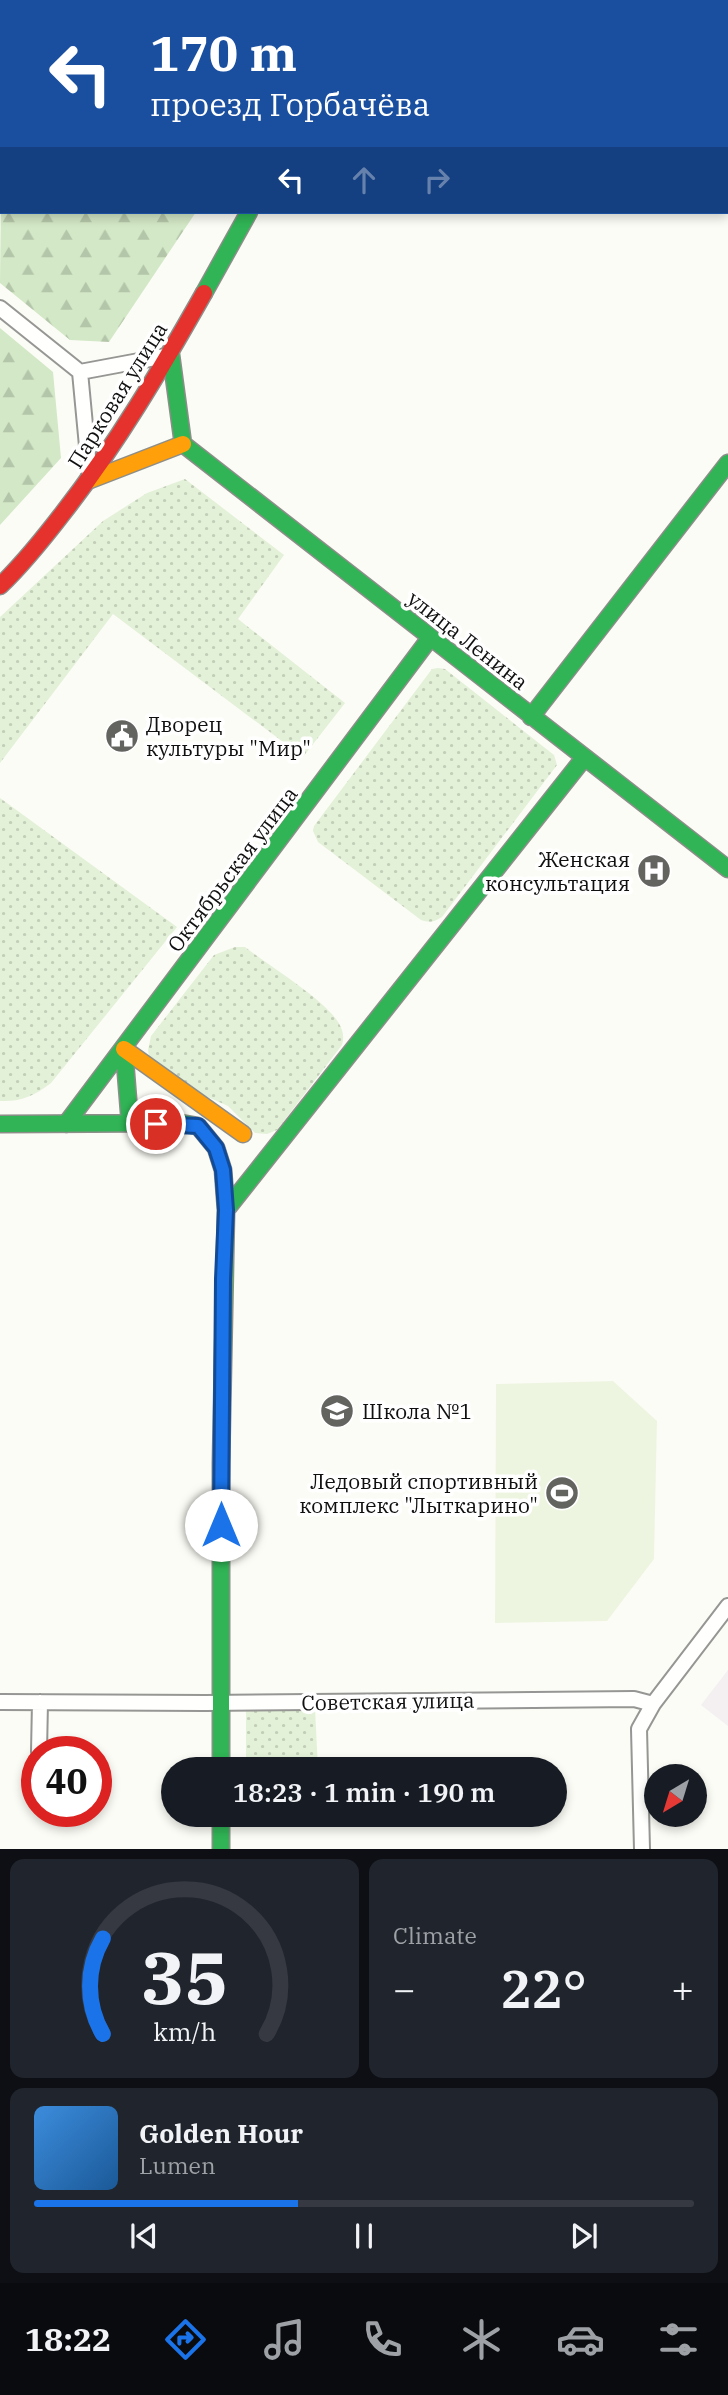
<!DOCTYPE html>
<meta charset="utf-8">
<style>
body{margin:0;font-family:"IBM Plex Serif",serif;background:#20242c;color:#f1f3f6;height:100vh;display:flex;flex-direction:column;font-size:26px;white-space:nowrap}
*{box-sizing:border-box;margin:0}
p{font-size:23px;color:#9ea1a6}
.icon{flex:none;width:38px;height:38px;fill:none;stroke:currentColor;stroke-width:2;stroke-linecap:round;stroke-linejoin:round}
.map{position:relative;height:1849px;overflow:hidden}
.details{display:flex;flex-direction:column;gap:10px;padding:10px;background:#0d0f14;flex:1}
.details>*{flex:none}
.guide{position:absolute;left:0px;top:0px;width:728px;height:214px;box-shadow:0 4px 10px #0003;background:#1a4fa0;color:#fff;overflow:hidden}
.needle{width:46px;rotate:218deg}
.buttons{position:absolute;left:644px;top:1764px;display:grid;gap:14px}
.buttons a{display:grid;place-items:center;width:63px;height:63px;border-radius:50%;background:#171b24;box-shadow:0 4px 10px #0003;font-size:35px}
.speed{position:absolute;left:21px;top:1736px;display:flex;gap:14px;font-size:35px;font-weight:700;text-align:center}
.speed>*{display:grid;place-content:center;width:91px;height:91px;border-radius:50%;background:#171b24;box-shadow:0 4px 10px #0003;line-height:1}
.speed .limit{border:10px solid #d22;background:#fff;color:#111}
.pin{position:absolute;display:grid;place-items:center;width:60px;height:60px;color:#fff;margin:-30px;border:4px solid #fff;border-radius:50%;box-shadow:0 2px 7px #0007}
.me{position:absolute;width:77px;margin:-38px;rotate:0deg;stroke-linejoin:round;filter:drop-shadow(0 0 5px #0008)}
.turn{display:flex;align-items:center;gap:24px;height:147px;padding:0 35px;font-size:32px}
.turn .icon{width:91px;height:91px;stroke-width:2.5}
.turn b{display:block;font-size:49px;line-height:60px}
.lanes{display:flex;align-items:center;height:66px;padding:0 35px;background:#0003;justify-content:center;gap:35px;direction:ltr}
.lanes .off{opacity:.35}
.big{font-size:52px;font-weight:600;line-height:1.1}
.details .widget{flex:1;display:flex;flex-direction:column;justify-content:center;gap:10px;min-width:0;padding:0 24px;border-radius:14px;background:#20242c}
.details .dial{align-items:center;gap:0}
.dial svg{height:182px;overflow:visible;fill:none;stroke:#363941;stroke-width:7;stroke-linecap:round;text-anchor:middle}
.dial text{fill:#f1f3f6;stroke:none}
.song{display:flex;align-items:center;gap:21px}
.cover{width:84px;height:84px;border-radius:10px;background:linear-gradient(135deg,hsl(210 70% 55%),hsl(210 70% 35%))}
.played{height:7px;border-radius:4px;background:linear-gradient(90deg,#1a73e8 40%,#363941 40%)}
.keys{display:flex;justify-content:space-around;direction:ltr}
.heat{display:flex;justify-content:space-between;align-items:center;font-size:38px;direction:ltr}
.details .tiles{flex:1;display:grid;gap:10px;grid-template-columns:1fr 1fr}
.widget:last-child{grid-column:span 2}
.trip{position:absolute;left:161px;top:1757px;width:406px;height:70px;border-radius:35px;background:#171b24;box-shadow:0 4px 10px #0003;font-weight:600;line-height:70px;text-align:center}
.menu{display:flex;height:112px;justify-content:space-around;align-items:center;background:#090b0e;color:#9ea1a6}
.menu .icon{width:49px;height:49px}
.menu .on{color:#1a73e8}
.menu b{font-size:32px;color:#f1f3f6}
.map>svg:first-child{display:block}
.industrial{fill:#f4f0f2}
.forest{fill:url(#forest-firs)}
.park{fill:url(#park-dots)}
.pitch{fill:#edf5e1}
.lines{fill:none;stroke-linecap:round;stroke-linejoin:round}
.street-casing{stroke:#969694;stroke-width:18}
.fast-casing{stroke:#8d8d8a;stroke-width:19}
.slow-casing{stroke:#8d8d8a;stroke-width:19}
.jam-casing{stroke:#8d8d8a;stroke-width:19}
.street{stroke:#fffffe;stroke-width:14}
.fast{stroke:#30b455;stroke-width:16}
.slow{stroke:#ff9f0a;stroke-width:16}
.jam{stroke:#e5322d;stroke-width:16}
.route-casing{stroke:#114b97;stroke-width:18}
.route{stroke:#1a73e8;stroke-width:12}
.labels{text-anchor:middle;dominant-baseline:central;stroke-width:7;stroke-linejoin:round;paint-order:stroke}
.street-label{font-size:21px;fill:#101010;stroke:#fff}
.poi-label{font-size:21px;fill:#101010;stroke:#fff;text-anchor:start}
</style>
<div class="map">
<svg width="728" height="1849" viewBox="0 0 728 1849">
<defs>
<pattern id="forest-firs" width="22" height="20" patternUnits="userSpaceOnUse" patternTransform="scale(1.75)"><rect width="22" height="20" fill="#d3e8c6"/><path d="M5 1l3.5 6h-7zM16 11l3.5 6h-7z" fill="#b4c6a9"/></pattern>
<pattern id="park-dots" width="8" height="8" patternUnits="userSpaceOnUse" patternTransform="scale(1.75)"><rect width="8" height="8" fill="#e3f1d8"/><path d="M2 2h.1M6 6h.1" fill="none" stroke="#c2ceb8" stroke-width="1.8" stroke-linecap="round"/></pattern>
</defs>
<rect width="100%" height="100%" fill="#fcfcf6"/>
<path class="industrial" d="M728 1670V1726L701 1705Z"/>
<path class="forest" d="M48 0H271V2Z
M2 104V212H196L109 342 70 340 0 283Z
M0 328 53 372 61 458 0 525Z"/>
<path class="park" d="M185 479 284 555 238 619 345 703 303 757 113 614 0 763V617L103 521 147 493Z
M438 668 445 669 554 755 557 765 442 917C434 922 430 923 421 920L318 842 313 831 314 826 432 669Z
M0 798 177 927 51 1083C34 1096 21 1102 0 1101Z
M235 947H245C269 966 319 996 336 1019 342 1027 345 1035 342 1045L277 1130 267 1134 255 1133 228 1106 165 1078 150 1062 148 1050 151 1036 214 955Z
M315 1708 318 1769H246V1709Z"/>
<path class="pitch" d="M613 1381 657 1421 654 1559 607 1621 495 1623 496 1384Z"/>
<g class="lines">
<g class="street-casing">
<path id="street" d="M0 308 80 372 90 478
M80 372 171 355
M0 1702 205 1703 634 1699 653 1704
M39 1752 40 1702
M642 1849 639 1729 653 1704 728 1606"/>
</g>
<g class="fast-casing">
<path id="fast" d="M204 293 249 212
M171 355 183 444 728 869
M531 717 728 463
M124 1049 130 1124
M0 1124 181 1123 198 1126 216 1148 223 1170 226 1210 221 1464V1769
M66 1124 430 638
M226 1210 584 758
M221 1815V1849"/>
</g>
<g class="slow-casing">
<path id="slow" d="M369 2 370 0
M90 480 183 444
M124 1049 243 1134"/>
</g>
<g class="jam-casing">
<path id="jam" d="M0 586C23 564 43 539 63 513 117 444 161 369 204 293"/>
</g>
<use href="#street" class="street"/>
<use href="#fast" class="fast"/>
<use href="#slow" class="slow"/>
<use href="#jam" class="jam"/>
</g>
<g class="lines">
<g class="route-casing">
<path id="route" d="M156 1124 198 1126 216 1148 223 1170 226 1210 223 1279 221 1525"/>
</g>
<use href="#route" class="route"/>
</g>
<defs>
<g id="civic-disc" transform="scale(1.75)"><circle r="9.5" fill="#636360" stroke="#fff"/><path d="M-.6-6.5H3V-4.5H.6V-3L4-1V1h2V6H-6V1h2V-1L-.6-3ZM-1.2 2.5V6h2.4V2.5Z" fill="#fff"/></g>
<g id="hospital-disc" transform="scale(1.75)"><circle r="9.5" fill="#636360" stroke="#fff"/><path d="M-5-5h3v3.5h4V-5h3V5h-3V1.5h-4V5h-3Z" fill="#fff"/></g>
<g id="school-disc" transform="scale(1.75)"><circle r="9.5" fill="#636360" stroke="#fff"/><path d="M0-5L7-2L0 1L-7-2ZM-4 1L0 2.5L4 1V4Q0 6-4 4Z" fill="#fff"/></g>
<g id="stadium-disc" transform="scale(1.75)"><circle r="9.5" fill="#636360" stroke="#fff"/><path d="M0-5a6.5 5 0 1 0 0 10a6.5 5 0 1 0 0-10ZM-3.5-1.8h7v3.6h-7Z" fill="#fff"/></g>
</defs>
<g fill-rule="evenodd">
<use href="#civic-disc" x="122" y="736"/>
<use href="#hospital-disc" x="654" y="871"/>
<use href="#school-disc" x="337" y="1411"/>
<use href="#stadium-disc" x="562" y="1493"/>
</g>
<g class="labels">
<g class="street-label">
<text transform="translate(117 395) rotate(-58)">Парковая улица</text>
<text transform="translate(468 640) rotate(38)">улица Ленина</text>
<text transform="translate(232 869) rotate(-53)">Октябрьская улица</text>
<text transform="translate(388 1701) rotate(-1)">Советская улица</text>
</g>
<g class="poi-label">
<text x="146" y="724">Дворец<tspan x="146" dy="24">культуры "Мир"</tspan></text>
<text x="630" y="859" text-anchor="end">Женская<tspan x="630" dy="24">консультация</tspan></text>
<text x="362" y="1411">Школа №1</text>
<text x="538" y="1481" text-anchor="end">Ледовый спортивный<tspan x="538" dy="24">комплекс "Лыткарино"</tspan></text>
</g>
</g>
</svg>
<div class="buttons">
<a><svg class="needle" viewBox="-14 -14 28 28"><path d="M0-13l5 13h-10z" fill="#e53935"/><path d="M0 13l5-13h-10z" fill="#9ea1a6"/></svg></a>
</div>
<div class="speed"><div class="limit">40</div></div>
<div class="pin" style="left:156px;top:1124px;background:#d93025"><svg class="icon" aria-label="arrive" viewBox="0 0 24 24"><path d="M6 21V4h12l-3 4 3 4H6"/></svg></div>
<svg class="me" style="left:221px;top:1525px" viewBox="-20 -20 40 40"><circle r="19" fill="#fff"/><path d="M0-13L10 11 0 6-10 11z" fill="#1a73e8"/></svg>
<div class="trip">18:23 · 1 min · 190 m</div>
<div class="guide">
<div class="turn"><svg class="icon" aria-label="left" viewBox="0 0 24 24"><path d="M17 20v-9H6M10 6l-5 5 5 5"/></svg><div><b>170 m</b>проезд Горбачёва</div></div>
<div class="lanes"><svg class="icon" aria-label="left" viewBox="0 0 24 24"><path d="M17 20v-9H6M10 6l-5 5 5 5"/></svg><svg class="icon off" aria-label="ahead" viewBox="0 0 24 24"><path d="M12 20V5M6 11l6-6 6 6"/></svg><svg class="icon off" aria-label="right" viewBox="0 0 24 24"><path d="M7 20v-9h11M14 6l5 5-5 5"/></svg></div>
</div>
</div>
<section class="details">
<div class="tiles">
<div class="widget dial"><svg viewBox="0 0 100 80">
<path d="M14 69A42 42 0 1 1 86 69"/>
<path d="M14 69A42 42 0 0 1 14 27" stroke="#1a73e8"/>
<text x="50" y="56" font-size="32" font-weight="700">35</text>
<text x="50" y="72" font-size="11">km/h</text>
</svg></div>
<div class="widget"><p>Climate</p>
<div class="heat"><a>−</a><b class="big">22°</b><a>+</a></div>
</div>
<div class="widget">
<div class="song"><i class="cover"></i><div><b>Golden Hour</b><p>Lumen</p></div></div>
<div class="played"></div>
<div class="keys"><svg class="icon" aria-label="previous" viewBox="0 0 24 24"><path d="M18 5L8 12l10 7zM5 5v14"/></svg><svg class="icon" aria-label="pause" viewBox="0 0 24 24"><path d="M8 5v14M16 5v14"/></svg><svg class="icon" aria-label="next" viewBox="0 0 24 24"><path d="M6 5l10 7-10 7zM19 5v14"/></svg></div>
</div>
</div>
</section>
<nav class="menu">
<b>18:22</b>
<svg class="icon on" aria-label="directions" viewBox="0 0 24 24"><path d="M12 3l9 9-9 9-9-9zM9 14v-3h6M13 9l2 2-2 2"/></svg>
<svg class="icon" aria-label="music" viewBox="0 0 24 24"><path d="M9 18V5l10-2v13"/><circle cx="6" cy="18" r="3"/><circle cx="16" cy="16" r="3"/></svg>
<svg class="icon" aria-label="phone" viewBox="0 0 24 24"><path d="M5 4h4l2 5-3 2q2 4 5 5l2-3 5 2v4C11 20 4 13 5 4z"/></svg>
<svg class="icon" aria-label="climate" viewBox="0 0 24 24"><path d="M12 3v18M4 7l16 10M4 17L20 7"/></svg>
<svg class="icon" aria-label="car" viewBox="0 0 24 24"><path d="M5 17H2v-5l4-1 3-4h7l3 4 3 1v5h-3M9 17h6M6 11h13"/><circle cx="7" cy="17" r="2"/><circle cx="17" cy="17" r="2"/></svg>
<svg class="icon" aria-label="filters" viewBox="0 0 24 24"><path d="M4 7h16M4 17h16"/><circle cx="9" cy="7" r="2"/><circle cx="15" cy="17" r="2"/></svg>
</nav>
